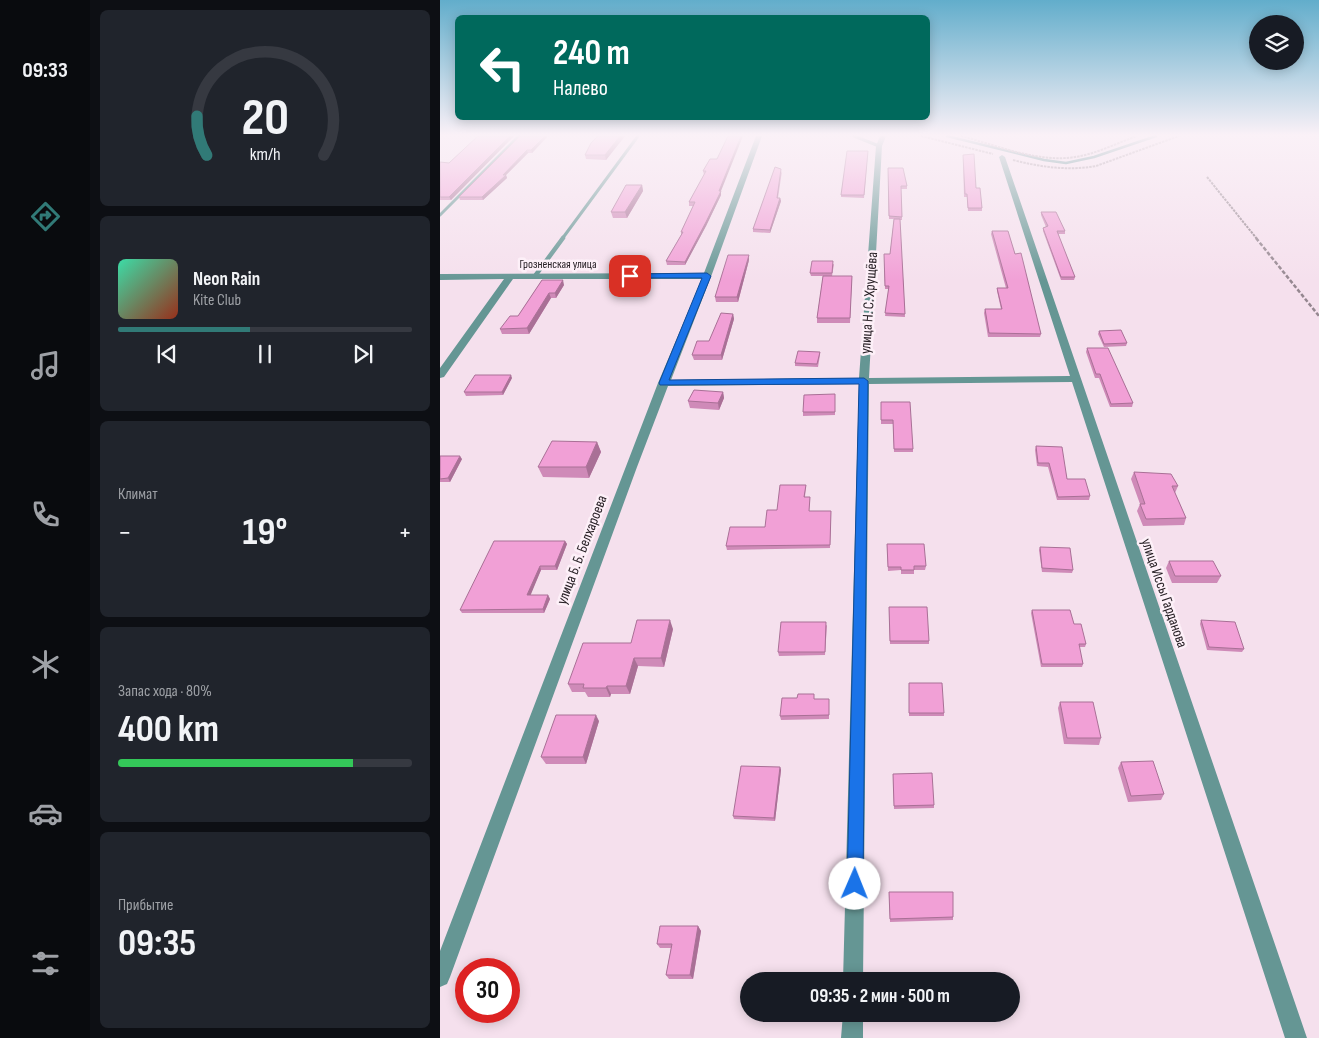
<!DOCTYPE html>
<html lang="ru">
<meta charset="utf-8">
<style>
body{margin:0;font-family:"Sofia Sans Condensed",sans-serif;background:#20242c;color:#f1f3f6;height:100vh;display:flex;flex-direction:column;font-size:19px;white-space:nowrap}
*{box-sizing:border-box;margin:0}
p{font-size:16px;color:#9ea1a6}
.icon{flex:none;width:28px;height:28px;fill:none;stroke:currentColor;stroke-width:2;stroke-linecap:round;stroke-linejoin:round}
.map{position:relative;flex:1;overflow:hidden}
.panel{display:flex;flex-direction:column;gap:10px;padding:10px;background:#0d0f14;width:350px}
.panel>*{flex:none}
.banner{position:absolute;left:15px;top:15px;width:475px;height:105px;border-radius:8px;box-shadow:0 2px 12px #0003;background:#00695c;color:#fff;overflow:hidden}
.fabs{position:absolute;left:809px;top:15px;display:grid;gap:10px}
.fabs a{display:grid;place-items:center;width:55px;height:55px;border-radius:50%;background:#171b24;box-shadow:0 2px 12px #0003;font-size:25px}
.speed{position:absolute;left:15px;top:958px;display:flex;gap:10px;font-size:25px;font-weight:700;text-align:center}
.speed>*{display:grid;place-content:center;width:65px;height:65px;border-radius:50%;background:#171b24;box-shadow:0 2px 12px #0003;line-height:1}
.speed .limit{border:8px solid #d22;background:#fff;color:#111}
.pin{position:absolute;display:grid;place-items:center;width:42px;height:42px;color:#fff;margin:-21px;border-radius:10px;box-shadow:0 2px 8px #0006}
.me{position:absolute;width:55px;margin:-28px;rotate:1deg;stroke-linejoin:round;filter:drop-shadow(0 0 4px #0008)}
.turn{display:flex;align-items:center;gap:18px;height:105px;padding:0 15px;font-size:22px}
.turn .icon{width:65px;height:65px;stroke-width:2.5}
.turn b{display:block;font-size:35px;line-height:42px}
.big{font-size:38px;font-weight:700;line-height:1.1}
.panel .widget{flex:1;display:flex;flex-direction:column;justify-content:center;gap:8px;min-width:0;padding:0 18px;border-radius:8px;background:#20242c}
.panel .dial{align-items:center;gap:0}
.dial svg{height:130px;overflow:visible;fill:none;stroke:#363941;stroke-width:7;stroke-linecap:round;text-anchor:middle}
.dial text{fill:#f1f3f6;stroke:none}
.song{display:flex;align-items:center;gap:15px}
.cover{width:60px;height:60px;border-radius:8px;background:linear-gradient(135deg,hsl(160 70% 55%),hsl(10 70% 35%))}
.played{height:5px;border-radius:2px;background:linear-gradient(90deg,#317a77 45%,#363941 45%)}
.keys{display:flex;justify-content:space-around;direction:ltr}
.heat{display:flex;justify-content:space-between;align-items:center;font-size:28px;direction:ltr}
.charge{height:8px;border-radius:4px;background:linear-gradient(90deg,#34c759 80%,#363941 0)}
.trip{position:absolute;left:300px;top:972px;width:280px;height:50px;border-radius:25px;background:#171b24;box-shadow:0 2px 12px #0003;font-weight:700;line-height:50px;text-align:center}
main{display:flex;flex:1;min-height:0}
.tab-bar{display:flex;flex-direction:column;width:90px;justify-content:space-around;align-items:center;background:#090b0e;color:#9ea1a6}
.tab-bar .icon{width:35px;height:35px}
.tab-bar .current{color:#317a77}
.tab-bar b{font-size:22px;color:#f1f3f6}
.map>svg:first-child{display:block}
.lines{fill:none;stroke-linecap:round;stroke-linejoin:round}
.stream{stroke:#357b7b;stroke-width:2.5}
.path-far1{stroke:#958790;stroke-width:2;stroke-dasharray:2.5 1;stroke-linecap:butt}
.path{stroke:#958790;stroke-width:2.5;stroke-dasharray:4 2;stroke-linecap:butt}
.service-far1{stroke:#659694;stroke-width:3}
.service{stroke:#659694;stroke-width:4.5}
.minor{fill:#659694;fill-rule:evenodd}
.wall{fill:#cf8ab8}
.shaded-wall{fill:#a97096}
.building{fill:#f1a0d6;stroke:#a97096}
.route{fill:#1a73e8;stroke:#114b97}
.labels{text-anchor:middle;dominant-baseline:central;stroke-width:5;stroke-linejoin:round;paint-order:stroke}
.far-street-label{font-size:12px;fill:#282126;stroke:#fdf0f8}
.street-label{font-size:15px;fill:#282126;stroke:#fdf0f8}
</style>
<main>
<nav class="tab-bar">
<b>09:33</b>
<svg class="icon current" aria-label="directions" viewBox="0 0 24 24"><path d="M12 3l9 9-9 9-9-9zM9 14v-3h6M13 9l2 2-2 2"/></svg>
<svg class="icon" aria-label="music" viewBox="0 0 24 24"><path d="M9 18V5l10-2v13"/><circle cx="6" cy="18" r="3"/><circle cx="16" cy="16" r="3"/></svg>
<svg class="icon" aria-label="phone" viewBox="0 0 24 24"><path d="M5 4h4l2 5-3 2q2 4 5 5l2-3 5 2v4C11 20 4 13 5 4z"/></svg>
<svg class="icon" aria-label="climate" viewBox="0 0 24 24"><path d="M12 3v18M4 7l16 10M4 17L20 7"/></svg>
<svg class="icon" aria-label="car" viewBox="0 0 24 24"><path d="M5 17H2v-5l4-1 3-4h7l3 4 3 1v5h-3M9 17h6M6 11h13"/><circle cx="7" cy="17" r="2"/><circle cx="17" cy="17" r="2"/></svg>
<svg class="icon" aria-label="filters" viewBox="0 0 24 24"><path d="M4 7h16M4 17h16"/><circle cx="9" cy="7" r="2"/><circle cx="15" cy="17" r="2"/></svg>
</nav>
<section class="panel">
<div class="widget dial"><svg viewBox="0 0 100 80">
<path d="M14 69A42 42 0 1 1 86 69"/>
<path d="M14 69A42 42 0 0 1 8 45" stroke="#317a77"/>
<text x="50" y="56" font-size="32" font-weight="700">20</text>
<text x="50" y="72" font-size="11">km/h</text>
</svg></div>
<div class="widget">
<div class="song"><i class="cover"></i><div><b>Neon Rain</b><p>Kite Club</p></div></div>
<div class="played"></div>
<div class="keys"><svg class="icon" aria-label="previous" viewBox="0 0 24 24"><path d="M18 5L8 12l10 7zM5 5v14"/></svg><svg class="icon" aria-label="pause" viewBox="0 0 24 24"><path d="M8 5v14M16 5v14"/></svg><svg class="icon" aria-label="next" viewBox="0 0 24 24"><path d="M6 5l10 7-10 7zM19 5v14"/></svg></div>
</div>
<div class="widget"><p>Климат</p>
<div class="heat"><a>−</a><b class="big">19°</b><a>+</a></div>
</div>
<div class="widget"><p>Запас хода · 80%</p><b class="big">400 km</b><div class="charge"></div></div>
<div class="widget"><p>Прибытие</p><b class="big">09:35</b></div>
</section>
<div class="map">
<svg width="879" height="1038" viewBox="0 0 879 1038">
<rect width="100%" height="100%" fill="#f5e0ed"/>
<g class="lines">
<path class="stream" d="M507 136 604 160 626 163 654 157 716 136"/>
<path class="path-far1" d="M481 136 553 154
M521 136C556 145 597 163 635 157 656 154 677 143 697 136
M573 160C601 167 627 171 656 166L739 136
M767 177 817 239"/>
<path class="path" d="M816 238 879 316"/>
<path class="service-far1" d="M414 136 439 146
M0 215 79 136
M122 239 198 136"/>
<path class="service" d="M95 276 123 238"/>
<path class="minor" d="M316 136H322L272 274 231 380 419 378 436 146 440 136H446L442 146 429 378 630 376 559 157 562 155 565 157 867 1038H845L632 382 429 384 423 981H403L419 384 228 386 197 467 10 977 7 984 0 987V951L218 383 262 279H73L4 377 0 378V368L64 279 0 280V274L264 273Z
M403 1014H423V1038H401Z"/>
</g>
<path class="wall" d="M38 136H74L11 200H0V162L9 163Z
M108 136 92 153H88L66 175 67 178 43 200H20L19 197Z
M158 136H185L166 160 146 159 145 155Z
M428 151 424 198 401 197V195Z
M523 157 536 188 542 208V211H528L527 197H524Z
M270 159 281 195 266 226 245 265H227L226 261 241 235V232L253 206H249V202L264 175 263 171Z
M342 171 338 198H340L341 201 330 233 313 232V229Z
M448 171 467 186V189H461L462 220H460L465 317 445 316 449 289H445L444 254H450L454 219H449Z
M202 185 203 191 187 218H173L171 212Z
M601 212 625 231V234H618L635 277 634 280H621L603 231V228L606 227 601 215Z
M552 231 575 254 601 334 600 337H548L544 313 545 309H561L557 291V288H566L551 234Z
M309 260 298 302H276L275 297Z
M394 264 392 276H412L410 323H377V318L383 276H371L370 273Z
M102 280 124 285 116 298H111L89 334H62L60 329 78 316Z
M293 314 294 319 282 360H254L252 355 269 341Z
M659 331 687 343 686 346 664 347 658 334Z
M647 348 693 403 692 407H670L659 378H655L646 352Z
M380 352V355L378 367 355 366V363Z
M72 378 63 395 26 396 24 392Z
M283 392 284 398 279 410 250 408 248 401Z
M395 394V415L363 416V412Z
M441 402 473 449V452H454L453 424H441Z
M157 442 161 452 149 478 103 477 98 467Z
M596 446 627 479 650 496 649 500H617L608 467 597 466 595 450Z
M0 456 22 459 10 482H0Z
M694 472 738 486 735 493 746 518 744 525 703 526 697 511 700 504 691 479Z
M366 485 365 497H370L369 511H391L390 548 287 550 286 546 325 527 337 510Z
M125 541 127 544 117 570H101L90 595H108L110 599 104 613H22L20 610Z
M447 544 486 566 485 570H474V574H461V570L448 571Z
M600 547 633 570 632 573 602 572 599 550Z
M729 561 781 576 777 583H732L726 568Z
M449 607 489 641V644H450Z
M592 610 634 624 646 644 645 647H639L643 664 642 667H601L591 613Z
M761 620 804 649 802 652 767 650 760 624Z
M387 625 385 655 339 656 338 652Z
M233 629 224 667 198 666 190 694H171L170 697H148L145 692H132L128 684 191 643Z
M469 683 504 713V716H469Z
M374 694V699L389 702V719L341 720 340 716 357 698Z
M620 702 661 738 659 745 624 744 618 708Z
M159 721 146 764H106L101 757Z
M681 762 724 794 721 800 688 802 678 768Z
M340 767 341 770 335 821 294 819 293 816Z
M453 774 494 805V808L454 809Z
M449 892 513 917V920L450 922Z
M258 926 261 931 253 979H229L226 975 231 948H220L217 944Z"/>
<path class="shaded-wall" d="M70 136H74L11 200 9 197Z
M105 136H108L92 153 91 150Z
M180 136H185L166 160 165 155Z
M301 136H303L281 191V195L266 226 245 265V262L279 191Z
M87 150 88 153 66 175 67 178 43 200 42 197Z
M202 185 203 191 187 218 185 212Z
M340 198 341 201 330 233V230Z
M309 255V260L298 302 297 297Z
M123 280 124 285 116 298 115 293Z
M109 293 111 298 89 334 87 328Z
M293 314 294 319 282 360 281 355Z
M71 375 72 378 63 395 62 392Z
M283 392 284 398 279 410 278 403Z
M157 442 161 452 149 478 146 467Z
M20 456 22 459 10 482 8 478Z
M125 541 127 544 117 570 115 566Z
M100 566 101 570 89 599 87 595Z
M108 595 110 599 104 613 103 609Z
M230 620 233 629 224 667 221 658Z
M194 658 198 666 190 694 186 686Z
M167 686 171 694 170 697 166 688Z
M156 715 159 721 146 764 143 757Z
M340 767 341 770 335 821 334 818Z
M258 926 261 931 253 979 250 975Z"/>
<path class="building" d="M38 136H70L9 197H0V162L9 163Z
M80 136H105L91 150H87L63 175H66L42 197H19Z
M158 136H180L165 155H145L151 143Z
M288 136H301L279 191H281L266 222 245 262 226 261 243 232H241L255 202H249L266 171H263L270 159H277Z
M407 151H428L424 195H401Z
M534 154 536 188H540L542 208H528L527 194H525L523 155Z
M335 167 341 169 337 198H340L330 230 313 229Z
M448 168H463L467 186H461L462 217 449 216Z
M186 185H202L185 212H171Z
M601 212H616L625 231H617L635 277H621L603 228 608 226Z
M454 219H460L465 314 445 313 449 286H445L444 254H450Z
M552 231H568L575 254 581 253 601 334 549 333 545 309H562L557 288H568Z
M288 255H309L297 297H275Z
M372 261H393L392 273H370Z
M383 276H412L410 318H377Z
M102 280H123L115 293H109L87 328 60 329 70 316H78Z
M281 313 293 314 281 355H252L257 341H269Z
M681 330 687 343 664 344 659 331Z
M647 348H668L693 403 671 404 660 374H656Z
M358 351 380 352 377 364 355 363Z
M35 375H71L62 392H24Z
M254 390 283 392 278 403 248 401Z
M395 394V412H363L364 395Z
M441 402H470L473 449H454L453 420H441Z
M112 441 157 442 146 467H98Z
M596 446 622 447 627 479H645L650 496 618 497 609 463H598Z
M0 456H20L8 478 0 479Z
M694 472 731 474 738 486H732L746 518 706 519 700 504H705Z
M340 485H366L364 497H370L369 511H391L390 545 286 546 290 527H325L327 510H337Z
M54 541H125L115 566H100L87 595H108L103 609 20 610Z
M447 544H484L486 566H474V570H461V567H448Z
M600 547 630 548 633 570 602 568Z
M729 561H773L781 576H735Z
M449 607H487L489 641H450Z
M592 610H630L634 624H641L646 644H639L643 664H602Z
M197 620H230L221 658H194L186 686H167L166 688H143L144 684H128L143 643H191Z
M761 620 795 622 804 649 769 647Z
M341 622H386L385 652H338Z
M469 683H502L504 713H469Z
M358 694H374V699H389V715L340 716 342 698H357Z
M620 702H653L661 738H627Z
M116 715H156L143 757H101Z
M713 761 724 794 691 796 681 762Z
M301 766 340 767 334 818 293 816Z
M492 773 494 805 454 806 453 774Z
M449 892H513V917L450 919Z
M220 926H258L250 975H226L232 944H217Z"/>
<linearGradient id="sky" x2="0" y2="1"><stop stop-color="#62adcb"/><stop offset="0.48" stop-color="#faf1f7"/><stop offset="1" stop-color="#faf1f7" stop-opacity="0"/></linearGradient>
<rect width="879" height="281" fill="url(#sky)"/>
<path class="route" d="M267 273 271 276 229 380 424 378 428 381 423 884 421 890 415 893 409 890 407 884 419 384 220 385 219 383 262 278H190L187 276 190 274Z"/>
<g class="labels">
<g class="far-street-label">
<text x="118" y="264">Грозненская улица</text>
</g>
<g class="street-label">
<text transform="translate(429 303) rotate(-86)">улица Н. С. Хрущёва</text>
<text transform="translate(142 550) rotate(-69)">улица Б. Б. Белхароева</text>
<text transform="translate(724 593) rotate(71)">улица Иссы Гарданова</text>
</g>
</g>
</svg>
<div class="fabs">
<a><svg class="icon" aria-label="layers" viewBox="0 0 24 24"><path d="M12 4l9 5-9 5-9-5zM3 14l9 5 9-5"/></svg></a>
</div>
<div class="speed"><div class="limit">30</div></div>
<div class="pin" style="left:190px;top:276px;background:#d93025"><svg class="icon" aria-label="arrive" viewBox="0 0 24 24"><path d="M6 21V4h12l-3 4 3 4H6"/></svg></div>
<svg class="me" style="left:415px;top:884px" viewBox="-20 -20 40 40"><circle r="19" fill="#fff"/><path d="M0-13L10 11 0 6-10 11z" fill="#1a73e8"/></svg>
<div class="trip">09:35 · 2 мин · 500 m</div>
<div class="banner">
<div class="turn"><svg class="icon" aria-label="left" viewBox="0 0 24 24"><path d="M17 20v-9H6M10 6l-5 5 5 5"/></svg><div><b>240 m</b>Налево</div></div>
</div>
</div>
</main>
